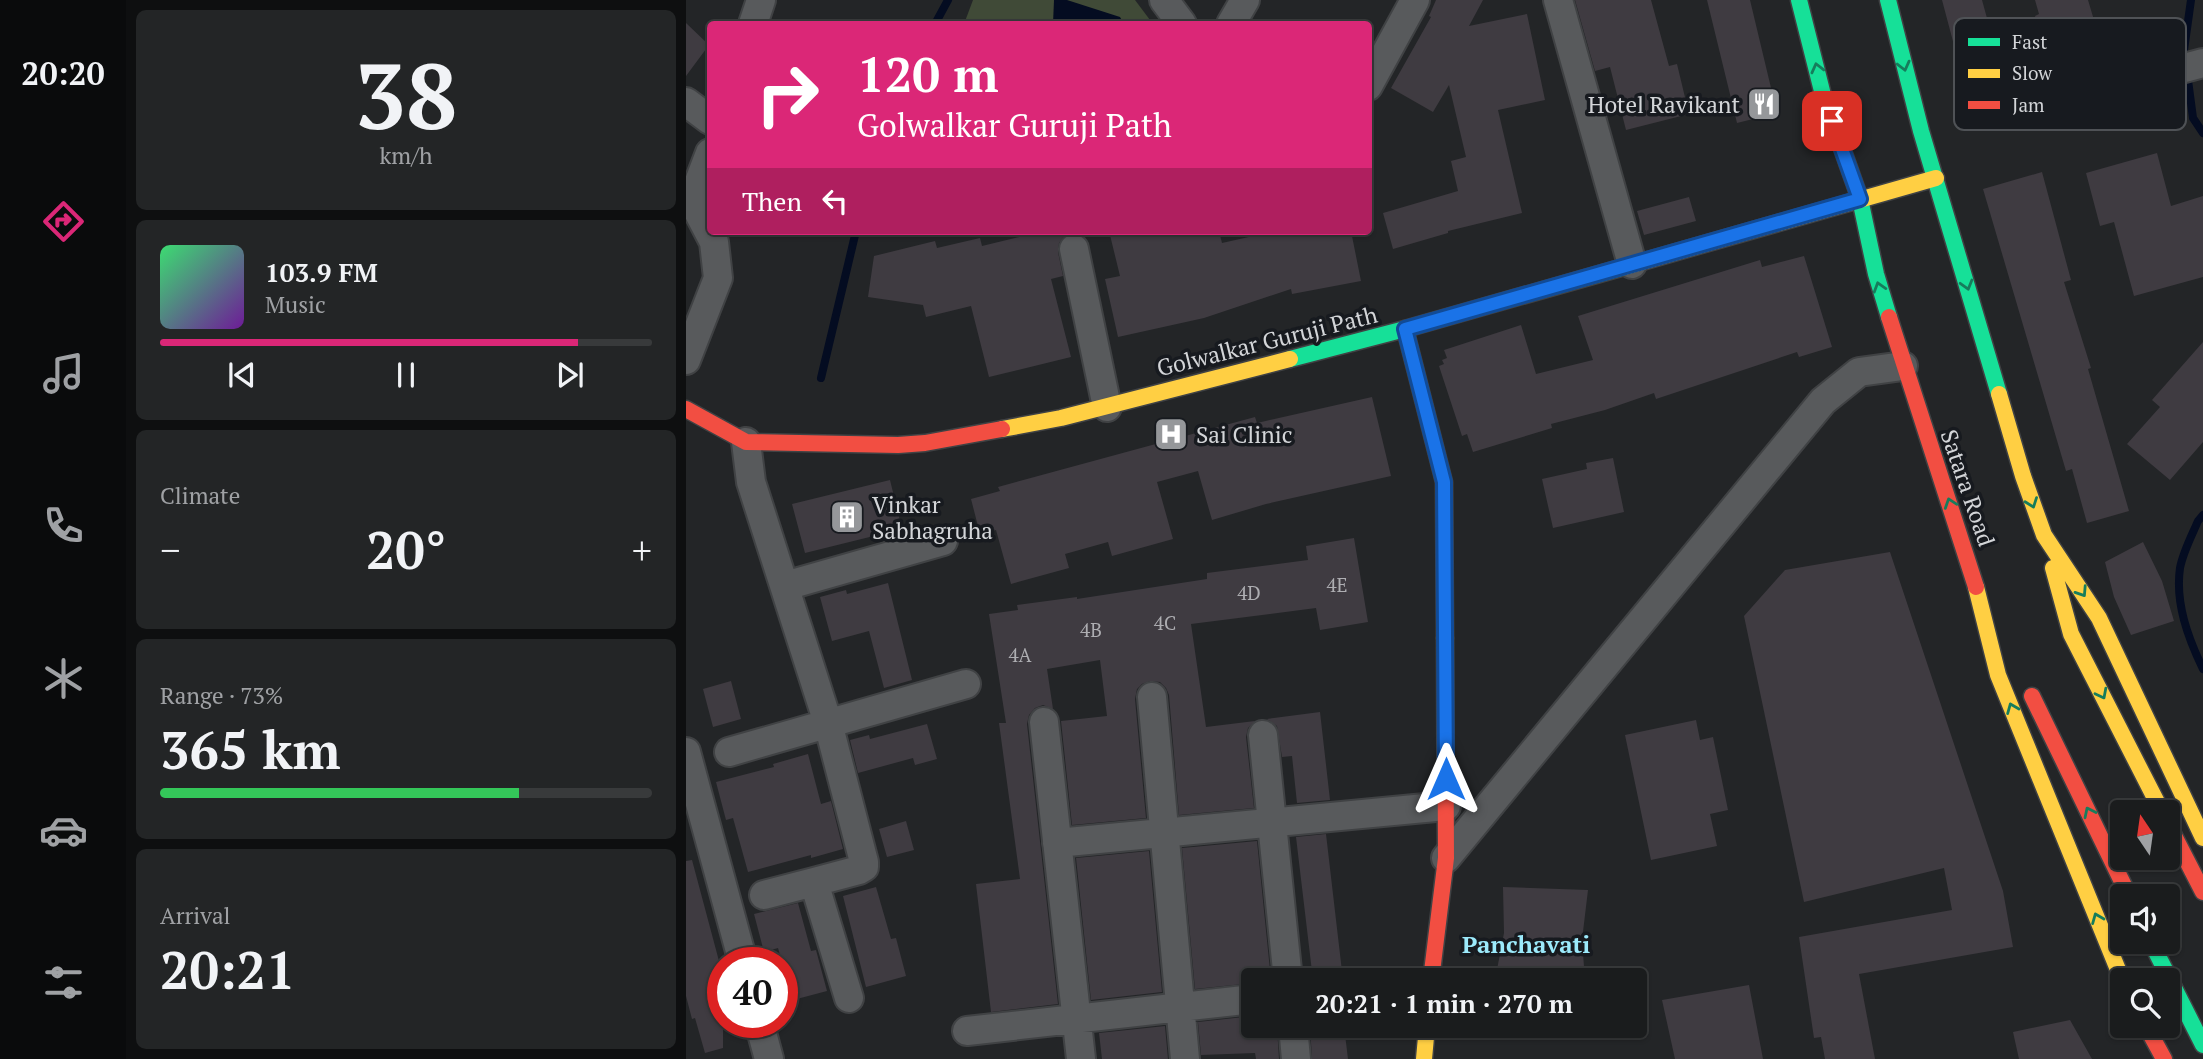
<!DOCTYPE html>
<meta charset="utf-8">
<style>
body{margin:0;font-family:"PT Serif",serif;background:#232526;color:#f1f3f6;height:100vh;display:flex;flex-direction:column;font-size:26px;white-space:nowrap}
*{box-sizing:border-box;margin:0}
p{font-size:23px;color:#9fa1a4}
.icon{flex:none;width:38px;height:38px;fill:none;stroke:currentColor;stroke-width:2;stroke-linecap:round;stroke-linejoin:round}
.map{position:relative;flex:1;overflow:hidden}
.drawer{display:flex;flex-direction:column;gap:10px;padding:10px;background:#0e0f10;width:560px}
.drawer>*{flex:none}
.top-card{position:absolute;left:21px;top:21px;width:665px;height:214px;border-radius:7px;box-shadow:0 2px 5px #0004,0 0 0 2px #383a3b;background:#db2777;color:#fff;overflow:hidden}
.needle{width:46px;rotate:347deg}
.fabs{position:absolute;left:1424px;top:800px;display:grid;gap:14px}
.fabs a{display:grid;place-items:center;width:70px;height:70px;border-radius:7px;background:#1a1c1d;box-shadow:0 2px 5px #0004,0 0 0 2px #383a3b;font-size:35px}
.speed{position:absolute;left:21px;top:947px;display:flex;gap:14px;font-size:35px;font-weight:700;text-align:center}
.speed>*{display:grid;place-content:center;width:91px;height:91px;border-radius:50%;background:#1a1c1d;box-shadow:0 2px 5px #0004,0 0 0 2px #383a3b;line-height:1}
.speed .limit{border:10px solid #d22;background:#fff;color:#111}
.pin{position:absolute;display:grid;place-items:center;width:60px;height:60px;color:#fff;margin:-30px;border-radius:14px;box-shadow:0 4px 10px #0006}
.me{position:absolute;width:77px;margin:-38px;rotate:0deg;stroke-linejoin:round;filter:drop-shadow(0 0 5px #0008)}
.turn{display:flex;align-items:center;gap:24px;height:147px;padding:0 35px;font-size:32px}
.turn .icon{width:91px;height:91px;stroke-width:2.5}
.turn b{display:block;font-size:49px;line-height:60px}
.then{display:flex;align-items:center;height:66px;padding:0 35px;background:#0003;gap:14px;font-size:26px}
.big{font-size:52px;font-weight:700;line-height:1.1}
.drawer .card{flex:1;display:flex;flex-direction:column;justify-content:center;gap:10px;min-width:0;padding:0 24px;border-radius:10px;background:#232526}
.drawer .dial{align-items:center;gap:0}
.dial b{font-size:91px;line-height:1}
.song{display:flex;align-items:center;gap:21px}
.cover{width:84px;height:84px;border-radius:10px;background:linear-gradient(135deg,hsl(140 70% 55%),hsl(280 70% 35%))}
.played{height:7px;border-radius:4px;background:linear-gradient(90deg,#db2777 85%,#383a3b 85%)}
.keys{display:flex;justify-content:space-around;direction:ltr}
.heat{display:flex;justify-content:space-between;align-items:center;font-size:38px;direction:ltr}
.charge{height:10px;border-radius:5px;background:linear-gradient(90deg,#34c759 73%,#383a3b 0)}
.trip{position:absolute;left:555px;top:968px;width:406px;height:70px;border-radius:7px;background:#1a1c1d;box-shadow:0 2px 5px #0004,0 0 0 2px #383a3b;font-weight:700;line-height:70px;text-align:center}
main{display:flex;flex:1;min-height:0}
.tab-bar{display:flex;flex-direction:column;width:126px;justify-content:space-around;align-items:center;background:#0a0b0c;color:#9fa1a4}
.tab-bar .icon{width:49px;height:49px}
.tab-bar .current{color:#db2777}
.tab-bar b{font-size:32px;color:#f1f3f6}
.map>svg:first-child{display:block}
.green{fill:#404a37}
.water{fill:#040c21}
.lines{fill:none;stroke-linecap:round;stroke-linejoin:round}
.stream{stroke:#040c21;stroke-width:8}
.building{fill:#3f3b41}
.street-casing{stroke:#404244;stroke-width:32}
.fast-casing{stroke:#404244;stroke-width:19}
.slow-casing{stroke:#404244;stroke-width:19}
.jam-casing{stroke:#404244;stroke-width:19}
.street{stroke:#585a5c;stroke-width:28}
.fast{stroke:#16e098;stroke-width:16}
.slow{stroke:#ffcf43;stroke-width:16}
.jam{stroke:#f24e42;stroke-width:16}
.oneway{stroke:#167d5c}
.route-casing{stroke:#114b97;stroke-width:18}
.route{stroke:#1a73e8;stroke-width:12}
.labels{text-anchor:middle;dominant-baseline:central;stroke-width:7;stroke-linejoin:round;paint-order:stroke}
.number-label{font-size:19px;fill:#aeaeb2}
.poi-label{font-size:23px;fill:#d3d5d8;stroke:#171a1f;text-anchor:start}
.street-label{font-size:23px;fill:#d3d5d8;stroke:#171a1f}
.neighbourhood-label{font-size:24px;font-weight:bold;fill:#9ceafb;stroke:#171a1f}
.key{fill:#171a1f;stroke:#4f5256;stroke-width:2}
.key-label{font-size:19px;fill:#d3d5d8}
</style>
<main>
<nav class="tab-bar">
<b>20:20</b>
<svg class="icon current" aria-label="directions" viewBox="0 0 24 24"><path d="M12 3l9 9-9 9-9-9zM9 14v-3h6M13 9l2 2-2 2"/></svg>
<svg class="icon" aria-label="music" viewBox="0 0 24 24"><path d="M9 18V5l10-2v13"/><circle cx="6" cy="18" r="3"/><circle cx="16" cy="16" r="3"/></svg>
<svg class="icon" aria-label="phone" viewBox="0 0 24 24"><path d="M5 4h4l2 5-3 2q2 4 5 5l2-3 5 2v4C11 20 4 13 5 4z"/></svg>
<svg class="icon" aria-label="climate" viewBox="0 0 24 24"><path d="M12 3v18M4 7l16 10M4 17L20 7"/></svg>
<svg class="icon" aria-label="car" viewBox="0 0 24 24"><path d="M5 17H2v-5l4-1 3-4h7l3 4 3 1v5h-3M9 17h6M6 11h13"/><circle cx="7" cy="17" r="2"/><circle cx="17" cy="17" r="2"/></svg>
<svg class="icon" aria-label="filters" viewBox="0 0 24 24"><path d="M4 7h16M4 17h16"/><circle cx="9" cy="7" r="2"/><circle cx="15" cy="17" r="2"/></svg>
</nav>
<section class="drawer">
<div class="card dial"><b>38</b><p>km/h</p></div>
<div class="card">
<div class="song"><i class="cover"></i><div><b>103.9 FM</b><p>Music</p></div></div>
<div class="played"></div>
<div class="keys"><svg class="icon" aria-label="previous" viewBox="0 0 24 24"><path d="M18 5L8 12l10 7zM5 5v14"/></svg><svg class="icon" aria-label="pause" viewBox="0 0 24 24"><path d="M8 5v14M16 5v14"/></svg><svg class="icon" aria-label="next" viewBox="0 0 24 24"><path d="M6 5l10 7-10 7zM19 5v14"/></svg></div>
</div>
<div class="card"><p>Climate</p>
<div class="heat"><a>−</a><b class="big">20°</b><a>+</a></div>
</div>
<div class="card"><p>Range · 73%</p><b class="big">365 km</b><div class="charge"></div></div>
<div class="card"><p>Arrival</p><b class="big">20:21</b></div>
</section>
<div class="map">
<svg width="1517" height="1059" viewBox="0 0 1517 1059">
<rect width="100%" height="100%" fill="#232527"/>
<path class="green" d="M287 0H449L467 24H278Z"/>
<path class="water" d="M368 0H381L434 17 438 24H367Z"/>
<g class="lines">
<path class="stream" d="M1505 0 1498 50 1507 118 1517 133
M249 24 262 0
M135 378 170 231
M1517 515 1512 521C1506 535 1497 552 1494 568 1489 603 1502 638 1517 669"/>
</g>
<path class="building" d="M750 0H797L783 26 841 14 859 100 812 110 836 213 762 231V233L707 249 697 213 772 191 765 161 780 157 763 85 747 112 705 88 745 17 743 16Z
M889 0H965L983 66 991 64 1003 114 940 130 924 67 909 71Z
M1021 0H1064L1091 113 1051 123Z
M1256 0H1296L1315 69 1277 79Z
M1349 0H1402L1416 47 1367 62 1362 44 1358 45 1349 16 1353 14Z
M0 23 23 45 0 76Z
M1471 153 1485 206 1517 196V277L1448 296 1428 222 1414 226 1400 173Z
M1356 172 1385 280 1378 282 1405 368 1402 369 1443 511 1401 523 1386 469 1380 471 1297 189Z
M1003 197 1010 221 958 235 951 211Z
M358 231H377L378 236 373 243 372 252 377 276 365 279 385 357 303 377 285 306 240 317 237 305 182 297 188 256 249 241 251 248 294 238 296 246Z
M423 231H533L536 243 589 231H665L675 281 606 294 605 289 518 318 432 337 419 279 434 276Z
M1118 256 1146 347 1113 357 1111 352 970 399 968 393 919 410 865 424 866 428 787 452 781 434 776 436 753 366 758 364 756 360 761 358 758 350 835 325 850 374 907 360 892 316 1074 260 1076 267Z
M1517 342V442L1484 480 1441 444 1474 407 1466 400Z
M686 397 705 476 580 504 526 520 512 471 471 482 487 539 426 556 422 542 379 554 383 568 325 584 310 530 294 534 285 499 314 491 312 487 569 417 571 423Z
M927 458 938 512 867 528 856 479 901 469 900 463Z
M204 480 216 529 119 553 106 504Z
M668 538 682 622 634 630 630 608 505 624 520 727 569 721 562 728 560 737 568 808 493 815 483 695 480 688 474 682 464 681 456 684 451 689 449 699 460 818 386 825 375 721 421 716 414 660 361 669 367 709 357 705 349 708 343 715 341 724 372 1004 305 1012 290 884 334 879 313 723H320L303 614 332 610 331 605 391 597V599L521 579V573L622 560 620 546Z
M1457 542 1476 581 1488 621 1445 635 1428 597 1419 562Z
M1204 552 1317 891 1327 947 1173 974 1189 1059H1139L1135 1037 1128 1038 1113 937 1266 910 1258 868 1118 902 1058 616 1099 570Z
M202 583 226 680 198 688 183 631 146 641 134 597 160 590 161 594Z
M45 681 55 719 27 727 17 689Z
M634 712 644 800 611 803 606 756 596 757 591 726 581 719Z
M1010 720 1014 740 1027 737 1042 810 1024 814 1031 846 965 860 939 735Z
M241 724 251 759 229 765 227 758 172 773 164 740 183 735 184 739Z
M122 754 135 804 145 801 157 849 125 858V855L62 872 47 818 40 820 30 782 88 767 87 764Z
M220 821 228 850 201 857 193 829Z
M640 834 657 980H627L610 837Z
M571 841 585 980H567V983L509 989 496 848Z
M463 851 476 992 405 1000 390 858Z
M6 860 37 976V1048L19 1053 9 1018 6 1019 0 996V861Z
M190 887 205 939 210 938 220 976 180 987 157 896Z
M817 887 902 890 896 940 899 980H809L818 933Z
M112 903 125 951 130 950 141 991 107 1000 92 948 78 952 68 914Z
M1063 985 1077 1059H989L976 1000Z
M567 1016V1026H591L593 1059H570L569 1053 515 1055 512 1022Z
M1384 1020 1406 1059H1333L1327 1032Z
M479 1026 482 1059H416L413 1033Z
M624 1026H658L662 1059H626Z"/>
<g class="lines">
<g class="street-casing">
<path id="street" d="M478 0 496 24
M872 0 946 264
M67 24 75 0
M545 24 559 0
M1491 70 1517 63
M682 86 729 0
M0 102 24 120
M0 201 6 200 24 153
M388 249 421 407
M0 360 32 278 28 242 6 200
M60 442 65 482 142 723 178 862V867L173 870 128 882 163 998
M99 586 257 541
M466 697 499 1059
M358 722 395 1059
M577 735 602 980
M0 752 57 962
M43 752 280 684
M371 843 760 806
M760 858 1137 401 1173 372 1217 366
M78 895 128 882
M73 1022 83 1059
M607 1026 610 1059
M281 1031 567 999"/>
</g>
<g class="fast-casing">
<path id="fast" d="M1113 0 1137 95 1174 199 1190 274 1203 317
M1202 0 1235 131 1313 394
M604 359 719 329 938 267
M1465 942 1517 1045"/>
</g>
<g class="slow-casing">
<path id="slow" d="M938 267 1250 178
M719 329 758 482 759 638
M1313 394 1337 476 1358 535 1413 618 1517 838
M316 429 375 418 604 359
M1367 568 1385 634 1476 812
M1290 587 1312 675 1437 982
M738 1059 741 1026"/>
</g>
<g class="jam-casing">
<path id="jam" d="M1203 317 1290 587
M0 409 60 442 212 445 239 443 316 429
M1346 696 1443 896
M1482 824 1517 892
M745 980 760 858 759 638
M1460 1026 1478 1059"/>
</g>
<use href="#street" class="street"/>
<use href="#fast" class="fast"/>
<use href="#slow" class="slow"/>
<use href="#jam" class="jam"/>
</g>
<defs><path id="oneway-chevron" d="M-2-3.5L2.5 0L-2 3.5" fill="none" stroke-width="1.6" stroke-linecap="round" stroke-linejoin="round" transform="scale(1.75)"/></defs>
<g class="oneway">
<use href="#oneway-chevron" transform="translate(1218 66) rotate(76)"/>
<use href="#oneway-chevron" transform="translate(1131 68) rotate(-104)"/>
<use href="#oneway-chevron" transform="translate(1281 285) rotate(74)"/>
<use href="#oneway-chevron" transform="translate(1193 287) rotate(-107)"/>
<use href="#oneway-chevron" transform="translate(1264 503) rotate(-109)"/>
<use href="#oneway-chevron" transform="translate(1346 503) rotate(70)"/>
<use href="#oneway-chevron" transform="translate(1396 592) rotate(57)"/>
<use href="#oneway-chevron" transform="translate(1416 694) rotate(63)"/>
<use href="#oneway-chevron" transform="translate(1326 708) rotate(-112)"/>
<use href="#oneway-chevron" transform="translate(1403 812) rotate(-116)"/>
<use href="#oneway-chevron" transform="translate(1411 918) rotate(-112)"/>
</g>
<g class="lines">
<g class="route-casing">
<path id="route" d="M760 779 758 482 719 329 1174 199 1146 121"/>
</g>
<use href="#route" class="route"/>
</g>
<defs>
<g id="restaurant-square" transform="scale(1.75)"><rect x="-9" y="-9" width="18" height="18" rx="4" fill="#95979a" stroke="#171a1f"/><path d="M-5-6h1v4h1v-4h1v4h1v-4h1v5L-1.5 .5V6h-2V.5L-5-1ZM5-6V6H3V1.5H1.5Q1.5-4 5-6Z" fill="#fff"/></g>
<g id="hospital-square" transform="scale(1.75)"><rect x="-9" y="-9" width="18" height="18" rx="4" fill="#95979a" stroke="#171a1f"/><path d="M-5-5h3v3.5h4V-5h3V5h-3V1.5h-4V5h-3Z" fill="#fff"/></g>
<g id="building-square" transform="scale(1.75)"><rect x="-9" y="-9" width="18" height="18" rx="4" fill="#95979a" stroke="#171a1f"/><path d="M-4-6H4V6H1V3H-1V6H-4ZM-2.5-4.3h1.7v1.8h-1.7ZM.8-4.3h1.7v1.8H.8ZM-2.5-1h1.7V.8h-1.7ZM.8-1h1.7V.8H.8Z" fill="#fff"/></g>
</defs>
<g fill-rule="evenodd">
<use href="#restaurant-square" x="1078" y="104"/>
<use href="#hospital-square" x="485" y="434"/>
<use href="#building-square" x="161" y="517"/>
</g>
<g class="labels">
<g class="number-label">
<text x="651" y="584">4E</text>
<text x="563" y="592">4D</text>
<text x="479" y="622">4C</text>
<text x="405" y="629">4B</text>
<text x="334" y="654">4A</text>
</g>
<g class="poi-label">
<text x="1054" y="104" text-anchor="end">Hotel Ravikant</text>
<text x="510" y="434">Sai Clinic</text>
<text x="186" y="504">Vinkar<tspan x="186" dy="26">Sabhagruha</tspan></text>
</g>
<g class="street-label">
<text transform="translate(581 341) rotate(-14)">Golwalkar Guruji Path</text>
<text transform="translate(1282 488) rotate(71)">Satara Road</text>
</g>
<g class="neighbourhood-label">
<text x="840" y="944">Panchavati</text>
</g>
</g>
<rect x="1268" y="18" width="232" height="112" rx="10" class="key"/>
<rect x="1282" y="38" width="32" height="8" fill="#16e098"/>
<rect x="1282" y="69" width="32" height="9" fill="#ffcf43"/>
<rect x="1282" y="101" width="32" height="8" fill="#f24e42"/>
<g class="key-label">
<text x="1326" y="49">Fast</text>
<text x="1326" y="80">Slow</text>
<text x="1326" y="112">Jam</text>
</g>
</svg>
<div class="fabs">
<a><svg class="needle" viewBox="-14 -14 28 28"><path d="M0-13l5 13h-10z" fill="#e53935"/><path d="M0 13l5-13h-10z" fill="#9fa1a4"/></svg></a>
<a><svg class="icon" aria-label="sound" viewBox="0 0 24 24"><path d="M4 9h4l5-4v14l-5-4H4zM17 9q2 3 0 6"/></svg></a>
<a><svg class="icon" aria-label="search" viewBox="0 0 24 24"><circle cx="10" cy="10" r="6"/><path d="M15 15l6 6"/></svg></a>
</div>
<div class="speed"><div class="limit">40</div></div>
<div class="pin" style="left:1146px;top:121px;background:#d93025"><svg class="icon" aria-label="arrive" viewBox="0 0 24 24"><path d="M6 21V4h12l-3 4 3 4H6"/></svg></div>
<svg class="me" style="left:760px;top:779px" viewBox="-20 -20 40 40"><path d="M0-17L14 15 0 8-14 15z" fill="#1a73e8" stroke="#fff" stroke-width="4"/></svg>
<div class="trip">20:21 · 1 min · 270 m</div>
<div class="top-card">
<div class="turn"><svg class="icon" aria-label="right" viewBox="0 0 24 24"><path d="M7 20v-9h11M14 6l5 5-5 5"/></svg><div><b>120 m</b>Golwalkar Guruji Path</div></div>
<div class="then">Then<svg class="icon" aria-label="left" viewBox="0 0 24 24"><path d="M17 20v-9H6M10 6l-5 5 5 5"/></svg></div>
</div>
</div>
</main>
